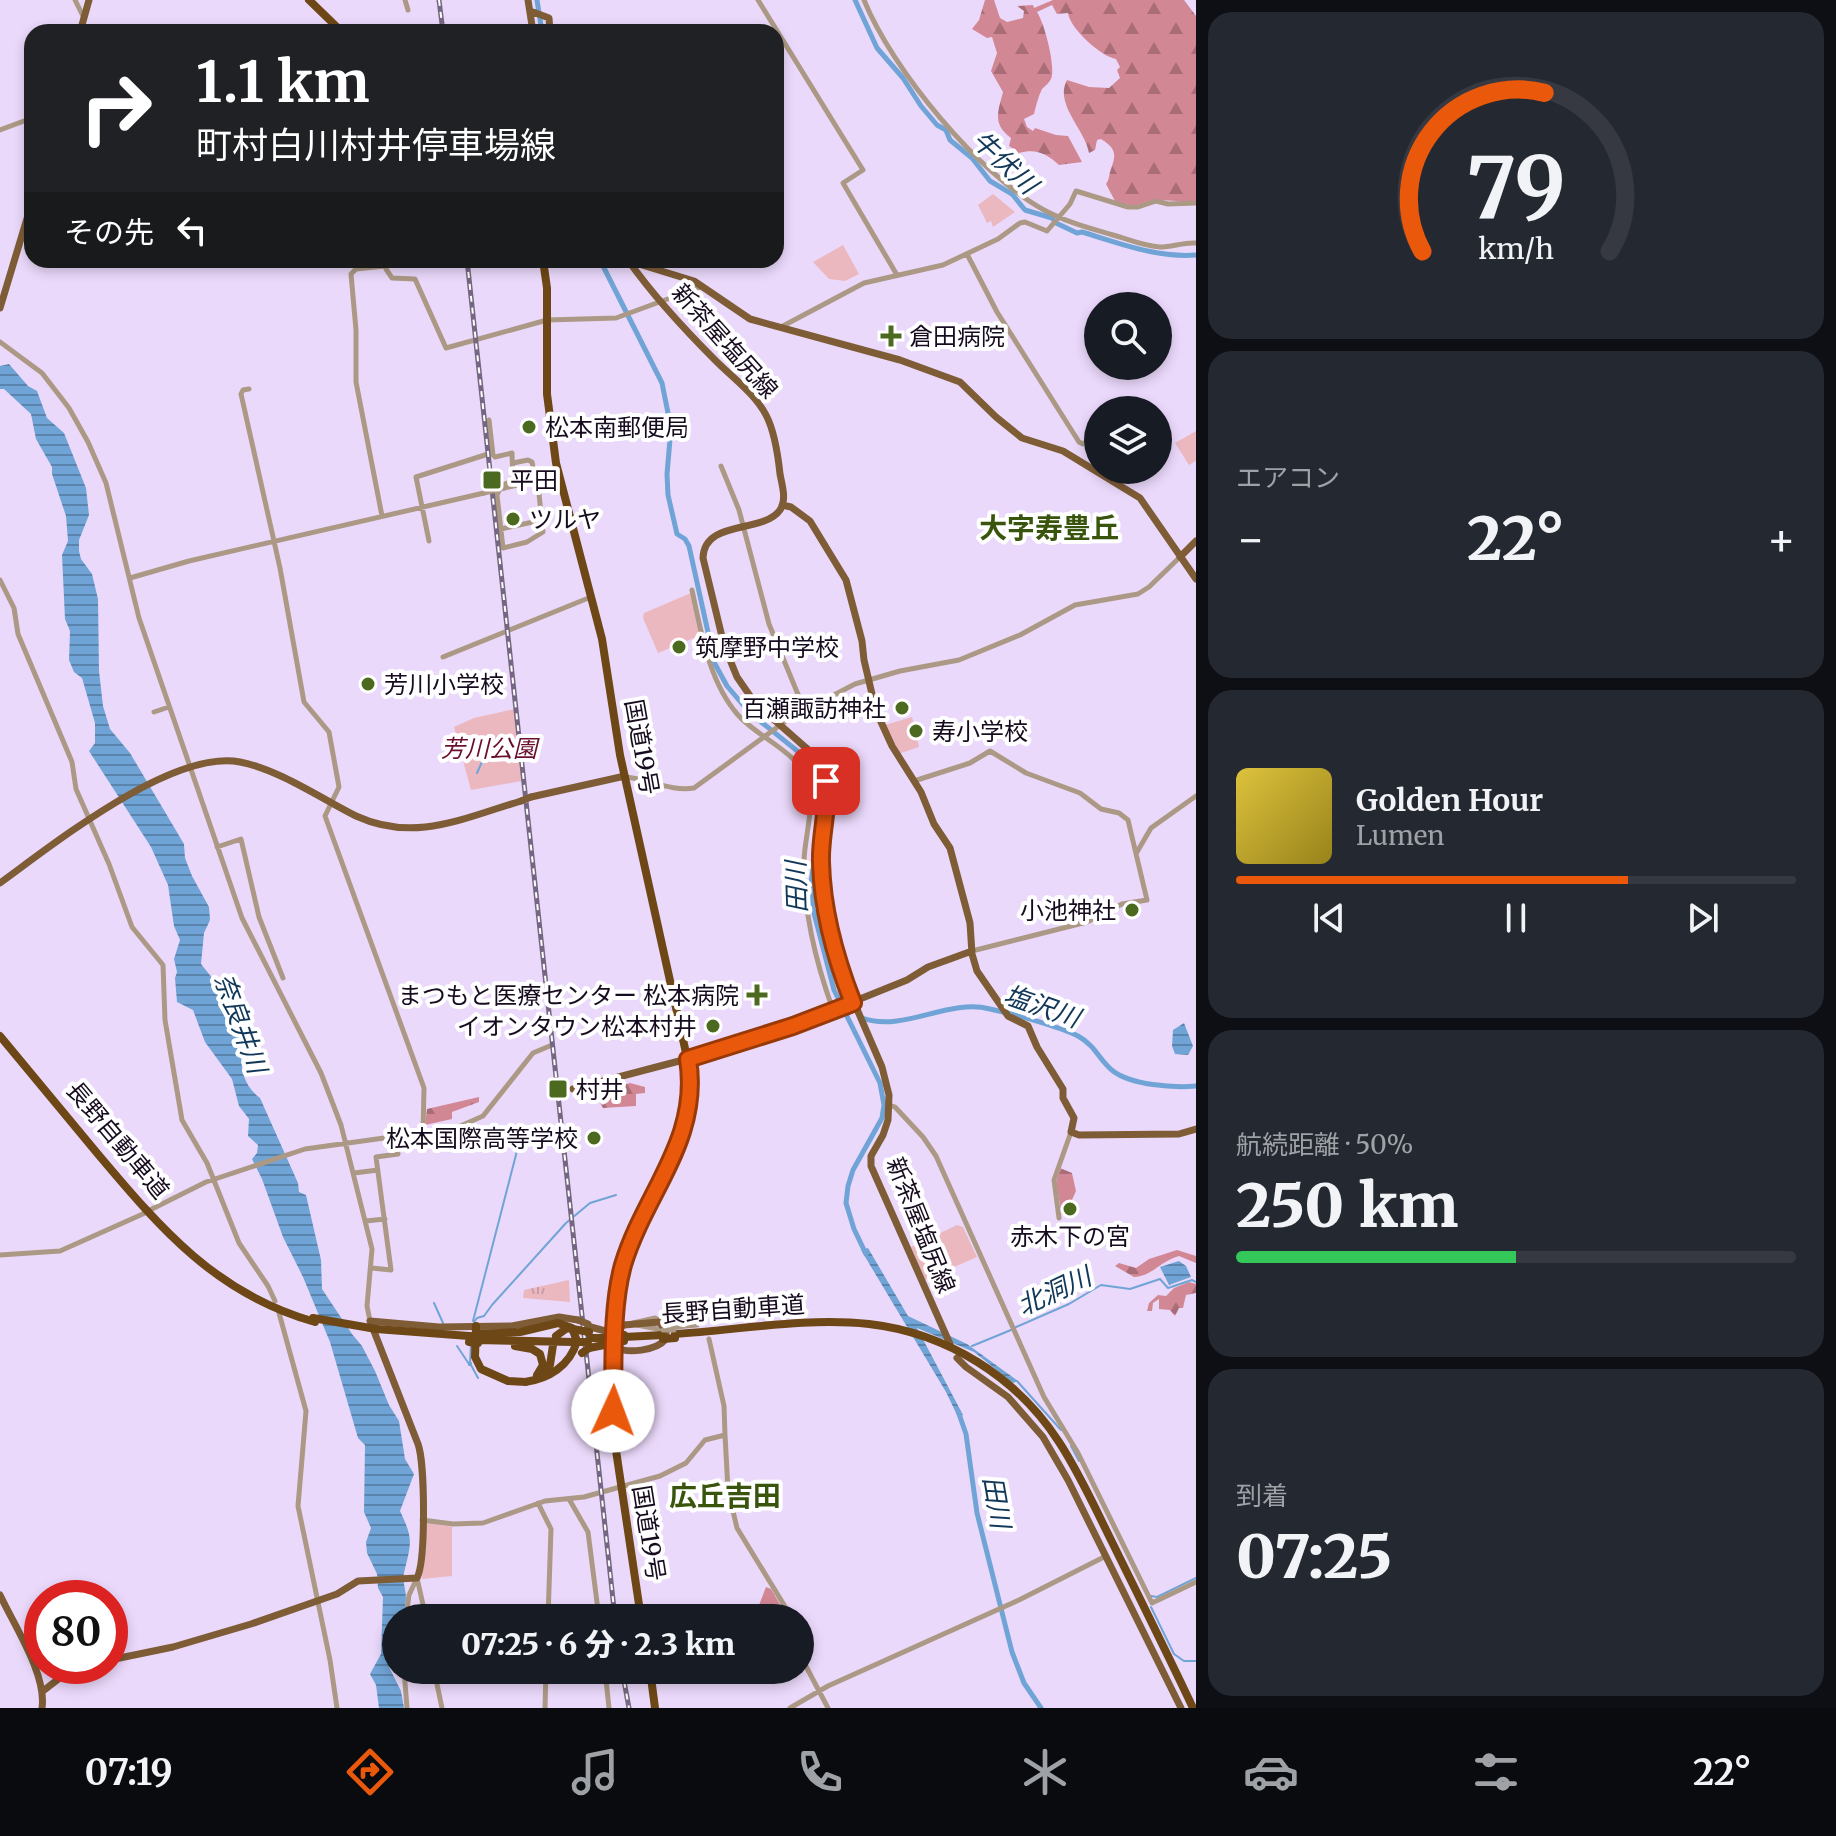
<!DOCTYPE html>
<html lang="ja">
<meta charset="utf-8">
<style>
body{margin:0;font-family:Merriweather,"Noto Sans JP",serif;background:#242831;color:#f1f3f6;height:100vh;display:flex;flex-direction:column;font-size:30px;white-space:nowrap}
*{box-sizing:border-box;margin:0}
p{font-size:26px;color:#9ea1a6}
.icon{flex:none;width:44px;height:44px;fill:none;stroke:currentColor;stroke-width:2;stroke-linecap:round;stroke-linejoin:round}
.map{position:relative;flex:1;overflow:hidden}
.details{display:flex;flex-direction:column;gap:12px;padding:12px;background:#0d0f14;width:640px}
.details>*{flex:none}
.top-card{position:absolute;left:24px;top:24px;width:760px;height:244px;border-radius:24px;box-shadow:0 4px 12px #0003;background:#202124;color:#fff;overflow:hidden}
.tools{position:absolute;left:1084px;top:292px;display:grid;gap:16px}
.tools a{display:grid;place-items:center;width:88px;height:88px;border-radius:50%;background:#171b24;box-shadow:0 4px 12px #0003;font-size:40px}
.speed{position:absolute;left:24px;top:1580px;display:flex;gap:16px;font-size:40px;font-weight:700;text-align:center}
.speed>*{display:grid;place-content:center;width:104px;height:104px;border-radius:50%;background:#171b24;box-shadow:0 4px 12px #0003;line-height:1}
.speed .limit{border:12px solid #d22;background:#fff;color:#111}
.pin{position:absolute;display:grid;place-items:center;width:68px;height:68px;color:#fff;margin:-34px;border-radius:16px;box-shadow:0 4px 12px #0006}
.me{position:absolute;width:88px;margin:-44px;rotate:2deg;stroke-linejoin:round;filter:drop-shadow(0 0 6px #0008)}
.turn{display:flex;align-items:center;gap:28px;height:168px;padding:0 40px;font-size:36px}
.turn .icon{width:104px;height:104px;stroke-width:2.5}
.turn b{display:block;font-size:56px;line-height:68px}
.then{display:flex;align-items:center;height:76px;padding:0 40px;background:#0003;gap:16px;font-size:30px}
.big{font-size:60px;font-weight:800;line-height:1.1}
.details .widget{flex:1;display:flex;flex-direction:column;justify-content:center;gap:12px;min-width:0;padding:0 28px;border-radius:24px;background:#242831}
.details .dial{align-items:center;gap:0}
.dial svg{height:208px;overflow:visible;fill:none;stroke:#363941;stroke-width:7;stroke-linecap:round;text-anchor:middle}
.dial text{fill:#f1f3f6;stroke:none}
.song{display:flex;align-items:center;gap:24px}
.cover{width:96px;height:96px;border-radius:12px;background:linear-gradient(135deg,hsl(50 70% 55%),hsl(50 70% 35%))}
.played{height:8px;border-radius:4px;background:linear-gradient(90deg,#ea580c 70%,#363941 70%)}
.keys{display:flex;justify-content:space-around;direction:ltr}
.heat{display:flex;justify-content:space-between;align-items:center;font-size:44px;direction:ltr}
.charge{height:12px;border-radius:6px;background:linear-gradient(90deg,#34c759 50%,#363941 0)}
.trip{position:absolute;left:382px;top:1604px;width:432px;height:80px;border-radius:40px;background:#171b24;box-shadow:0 4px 12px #0003;font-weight:800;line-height:80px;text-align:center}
.tabs{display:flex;height:128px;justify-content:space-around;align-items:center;background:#090b0e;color:#9ea1a6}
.tabs .icon{width:56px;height:56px}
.tabs .active{color:#ea580c}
.tabs b{font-size:36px;color:#f1f3f6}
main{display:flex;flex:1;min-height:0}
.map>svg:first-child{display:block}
.grass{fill:url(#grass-tufts)}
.forest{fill:url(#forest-firs)}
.green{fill:#ebb8c0}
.water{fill:url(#water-rules)}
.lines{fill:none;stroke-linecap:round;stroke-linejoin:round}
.stream{stroke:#70a4d6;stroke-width:2}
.river{stroke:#70a4d6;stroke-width:5}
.minor{stroke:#ac9985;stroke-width:5}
.major{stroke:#7e5c36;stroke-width:7}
.highway{stroke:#6d4715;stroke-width:8}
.rail-casing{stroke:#756781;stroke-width:5}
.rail{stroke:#fff;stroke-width:2;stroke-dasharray:6;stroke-linecap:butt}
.minor-bridge{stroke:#ac9985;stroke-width:5}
.major-bridge{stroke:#7e5c36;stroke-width:7}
.highway-bridge{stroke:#6d4715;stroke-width:8}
.route-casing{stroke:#983908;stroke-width:20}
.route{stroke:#ea580c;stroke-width:14}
.poi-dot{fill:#4c6a1f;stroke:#fff;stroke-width:3}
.labels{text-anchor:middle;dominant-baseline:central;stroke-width:8;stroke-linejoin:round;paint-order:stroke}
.poi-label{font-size:24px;fill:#170c1f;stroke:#fff;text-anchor:start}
.street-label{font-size:24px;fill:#170c1f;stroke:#fff}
.park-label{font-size:24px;font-style:italic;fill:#690f2c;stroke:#fff}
.water-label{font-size:26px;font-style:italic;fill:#113759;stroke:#fff}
.quarter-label{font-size:28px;font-weight:bold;fill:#39540c;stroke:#fff}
</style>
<main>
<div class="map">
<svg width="1196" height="1708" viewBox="0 0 1196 1708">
<defs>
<pattern id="grass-tufts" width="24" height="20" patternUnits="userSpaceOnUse" patternTransform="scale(2)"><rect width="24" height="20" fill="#ebb8c0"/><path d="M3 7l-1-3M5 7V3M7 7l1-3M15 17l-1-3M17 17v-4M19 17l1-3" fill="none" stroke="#c99da5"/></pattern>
<pattern id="forest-firs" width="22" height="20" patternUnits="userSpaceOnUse" patternTransform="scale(2)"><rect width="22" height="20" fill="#d28794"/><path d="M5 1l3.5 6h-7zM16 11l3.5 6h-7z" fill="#a96d78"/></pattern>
<pattern id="water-rules" width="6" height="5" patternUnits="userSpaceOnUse" patternTransform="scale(2)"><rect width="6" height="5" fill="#70a4d6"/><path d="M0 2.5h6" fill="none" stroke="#5b84ad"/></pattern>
</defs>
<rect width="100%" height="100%" fill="#ebd9fb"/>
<path class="grass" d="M569 1280 570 1302 523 1298 524 1290Z"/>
<path class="forest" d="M985 0H994L1000 18 1007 22 1023 18 1024 11 1017 6 1033 5 1034 8 1053 0H1184L1196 16V202L1158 200 1133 206 1115 201 1106 184C1109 180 1109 176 1110 172 1115 157 1119 150 1101 139L1097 140 1095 150 1089 153C1085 129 1054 104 1067 80L1089 87 1109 88 1120 78 1117 70 1120 67 1116 59C1102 57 1070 29 1068 13L1057 14 1052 5 1037 12C1045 24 1056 68 1051 79 1049 83 1045 86 1042 89 1038 97 1036 106 1034 114L1024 119 1027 127 1033 131 1035 128 1056 135 1068 136 1082 162 1059 165C1047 154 1036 148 1019 153L1009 146 1011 138C992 124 998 112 1003 92L991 71 997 53 992 37 987 38 972 29 979 20Z
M630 1083 645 1087V1093L636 1094V1106L603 1108 597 1098 599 1092Z
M479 1097V1102L452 1112V1119L425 1125 427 1109Z
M1060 1168 1072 1173 1076 1191 1071 1202 1072 1209 1062 1215 1056 1183Z
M1177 1250 1196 1256V1263L1179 1256C1160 1261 1153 1276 1134 1277L1115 1266 1119 1263 1136 1268 1149 1259Z
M1189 1282 1196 1284V1293L1186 1295 1183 1308H1179L1175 1316 1170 1310 1159 1309V1299L1153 1303 1152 1311H1147L1149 1303 1158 1295 1166 1296 1174 1288Z
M766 1587 771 1589 788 1618H754Z"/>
<path class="green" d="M993 194 1015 212 993 227 991 221 987 223 978 205Z
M843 245 859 274 845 281 829 279 813 262Z
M1196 431V461L1189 465 1175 443Z
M691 593 702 642 697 643 694 638 658 653 643 618 644 613Z
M515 709 522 781 471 790 454 727 474 718Z
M912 717 919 747 898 754 885 725Z
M957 1225 963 1227 977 1257 925 1280 911 1247Z
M426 1522 452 1527V1576L422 1579Z"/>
<path class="water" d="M9 364 28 386 37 391 47 418 64 433 86 488 89 515 79 540V551L81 559 92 574 98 599 99 671 103 706 110 729 130 753 184 844 185 858 192 876 209 907 210 920 204 933 201 964C215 982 228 995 236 1017 247 1046 231 1076 260 1098L298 1183 299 1192 306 1195 321 1260 322 1289 352 1334 362 1346 375 1371 389 1405 399 1421 405 1459 414 1474 400 1511C414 1540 411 1543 404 1573 402 1582 406 1589 406 1598 406 1604 404 1611 403 1617L396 1618V1637L389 1667 401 1691 404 1708H379L376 1685 370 1674 381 1654 383 1597 378 1588 377 1574 367 1553 366 1542 371 1528 364 1512 365 1445 358 1438 330 1342 303 1277 283 1237 262 1179 252 1159 257 1153 258 1145 248 1136 249 1119 239 1106 232 1079 205 1042 193 1010 177 1002 175 978 177 972 174 959 180 940 174 926 168 885 151 847 89 751 95 743V723L82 678 74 672 69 660 70 631 65 619 62 555 68 541 66 516 52 474V467L36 439 31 414 4 389H0V366Z
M1184 1023 1193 1046 1188 1055 1175 1054 1172 1046 1173 1030Z
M868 1248 908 1316 967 1344 1018 1381 1013 1383 974 1352 917 1328 963 1415 958 1417 946 1392 861 1250Z
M1179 1261 1186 1266 1191 1277 1169 1285 1160 1267Z"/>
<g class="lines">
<path class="stream" d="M477 773 493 737
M1044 1279 1077 1277
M434 1303 443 1323
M473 1321 518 1147
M474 1322 477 1318 484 1316 492 1305 566 1223 590 1203 616 1195
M1016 1327 1069 1304 1101 1285 1130 1289 1160 1279 1168 1288 1192 1280 1196 1282
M457 1346 469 1364
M972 1346 1011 1330
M469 1363H471V1365H469Z
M470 1363 471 1344
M471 1365 478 1378
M1017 1381 1061 1430
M1071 1446 1079 1461
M1151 1596 1157 1597 1196 1578
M1151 1607 1174 1654 1184 1661H1196"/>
<path class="river" d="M537 0 542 32
M855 0 877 48 903 78 921 106 937 125 946 130 950 140 972 158 990 181 1012 194 1025 210 1052 218 1056 223 1077 233 1082 232C1119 243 1157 258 1196 255
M600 260 662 383 671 428 667 474 668 495 677 534 685 539 689 546 715 664 727 686 750 713 811 762 820 781 816 850 811 882 813 909 834 990 880 1083 884 1105 882 1118 853 1170 848 1186 846 1203 854 1229 866 1254
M862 1018C904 1033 947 998 990 1009 1013 1014 1058 1026 1078 1036 1096 1046 1099 1060 1113 1071 1131 1085 1173 1088 1196 1086
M958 1411 966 1434 977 1513 1012 1652 1024 1683 1041 1708"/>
<path class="minor" d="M75 0 84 18
M405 0 408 10
M758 0 863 170 843 183 897 275
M864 0C892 69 978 174 1044 210 1066 222 1089 228 1113 235 1128 239 1144 246 1160 247 1172 247 1184 242 1196 243
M0 130 32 118
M967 254 997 312 1079 442 1083 444 1098 435
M384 260 386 269 392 278 415 279 446 348 547 320 616 318 703 286
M781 327 864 283 943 265 998 239 1020 223 1025 222 1047 231 1070 204 1076 191 1128 207H1138L1156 201 1168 204 1196 203
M0 342 42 373 69 408 88 442 106 483 139 618 242 918 321 1073 341 1125 372 1249 367 1306 370 1321
M249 389 243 390 241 394 280 568 304 702 329 732 339 787 325 816 424 1088 423 1133
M489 420 493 455 495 457 512 453 513 481 502 485 497 495 503 548 527 542 543 532 539 494 532 462 528 460 513 463
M721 466 739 510 769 624 804 709
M1126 470 1133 481
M504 488 558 476
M382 516 356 382V330L351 274 356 269 385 266
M501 529 542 520
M429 541 416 477 485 455
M130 578 189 561 484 493
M0 580 14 608 18 634 72 762 76 789 109 864 132 927 163 965 165 1020 182 1120 207 1163 239 1243 268 1286 275 1301
M692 590C701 632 709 682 738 715 758 738 798 751 808 782 815 805 805 836 804 860 803 910 816 963 833 1010
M443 657 591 597
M154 712 169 707
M626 777C648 779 672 792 694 788L790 718 855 684 900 671 959 660 1020 635 1075 605 1138 594 1149 587 1180 557
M914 781 970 763 990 751 1026 773 1080 793 1101 809 1119 813 1128 820 1147 900 1122 904 1087 922 972 951
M217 847 241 839 259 917 283 978
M1137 852 1151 828 1196 796
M889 1105 895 1107 923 1137 936 1156 1044 1397 1078 1453 1152 1603 1196 1582
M354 1173 378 1170
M152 1209 206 1182 305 1149 456 1128 483 1116 533 1053 552 1045
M1059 1218 1054 1180 1071 1132
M366 1221 385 1219
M0 1255 60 1251 145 1213
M372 1268 391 1270 376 1157 398 1154 396 1137
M279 1313 306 1411 298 1506 330 1660 337 1708
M633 1323 655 1318 675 1327 697 1325
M637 1325 663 1330
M725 1435 728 1490 737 1528 792 1618
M569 1499 588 1532 599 1618
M538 1503 551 1529 548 1618
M422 1520 453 1524 483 1523 545 1501 584 1497 660 1476 686 1463 705 1440 725 1435 724 1406 709 1339
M417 1578 426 1618
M406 1618 409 1595 417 1578
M800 1655 828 1708
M404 1670 407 1708
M434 1670 442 1708
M605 1670 609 1708
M545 1708 546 1670
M790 1708 828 1686 1019 1600 1106 1556"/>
<path class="major" d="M528 0 533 32
M533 12 549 18 550 32
M80 32 89 0
M628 260C654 297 685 330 716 361 733 378 755 394 766 415 775 432 778 455 780 474 782 485 787 499 780 510 763 534 704 519 703 558L724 645 737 677 755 703 813 754 826 781 827 793 821 862 825 901 847 986 882 1067 889 1095 888 1120 883 1135 871 1156V1166L950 1344
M629 261 694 281 750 319 900 360 960 382 996 417 1022 438 1063 451 1140 498 1196 579
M0 308 32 202
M782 505 791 507 810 521 846 580 862 641 864 660 876 711 892 746 921 792 934 824 950 848 970 923 972 954 977 971 1008 1016 1028 1026 1037 1047 1063 1089V1098L1074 1118 1071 1132 1079 1135 1179 1134 1196 1129
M1180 557 1196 541
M531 797 625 776
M0 883C54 844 172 749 240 762 278 769 322 799 356 816 415 843 463 818 521 801
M573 1089 683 1060 793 1026 907 980 928 967 972 951
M587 1326 609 1332 613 1362
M615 1347C627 1354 656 1351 666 1339V1330L659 1322 624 1325
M957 1358 966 1367 1008 1397 1043 1437 1068 1480 1181 1708
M0 1595C14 1625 47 1675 42 1708
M110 1660 173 1647 251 1624 337 1594 358 1581 417 1578C426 1561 425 1463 418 1444L370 1321 439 1327 512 1326 559 1317 578 1320
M43 1691 66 1673 87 1666"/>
<path class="highway" d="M309 0 342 32
M543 260 547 288V394L556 463 602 639 620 755 690 1071 688 1109 680 1140 631 1242 621 1274 617 1319 614 1437 641 1618
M0 1036C32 1075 65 1114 97 1153 161 1229 216 1294 315 1322
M476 1326 475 1357 481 1369 508 1381 526 1382
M376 1329 469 1336
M479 1334 520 1332 558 1323 572 1328 577 1341C570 1366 548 1379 525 1382
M675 1334C739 1330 806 1317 869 1324 947 1333 1017 1377 1059 1442 1080 1474 1096 1510 1113 1544 1140 1599 1167 1653 1193 1708
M556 1336 567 1328
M624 1337 663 1335
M588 1338H609
M478 1340 574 1342
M515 1346 532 1349 540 1354 543 1365 537 1375
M589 1348 609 1344
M541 1375 550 1365 553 1345
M650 1670 655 1708"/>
<g class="rail-casing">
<path id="rail" d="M439 0 443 32
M467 260 615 1618
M622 1670 629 1708"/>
</g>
<use href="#rail" class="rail"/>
<path class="minor-bridge" d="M484 493 504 488
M663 1330H674"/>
<path class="major-bridge" d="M521 801 531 797
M578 1320 588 1324
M613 1326 624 1325"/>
<path class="highway-bridge" d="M313 1318 376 1329
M567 1328 589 1332
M609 1335H624
M469 1336 479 1337
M663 1339 675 1338
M609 1341H624
M469 1342 478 1343
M574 1342H588
M582 1353 589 1348"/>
</g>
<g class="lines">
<g class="route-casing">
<path id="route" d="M613 1411C614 1366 611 1308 623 1265 645 1192 701 1140 688 1059L793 1026 853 1003C836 960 822 908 821 862 820 835 829 808 826 781"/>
</g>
<use href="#route" class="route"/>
</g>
<g class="poi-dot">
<path d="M887 324h8v8h8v8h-8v8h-8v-8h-8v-8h8z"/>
<circle cx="529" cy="427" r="8"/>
<rect x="482" y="470" width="20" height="20" rx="4"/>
<circle cx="513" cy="519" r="8"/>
<circle cx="679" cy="647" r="8"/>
<circle cx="368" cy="684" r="8"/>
<circle cx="902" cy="708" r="8"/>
<circle cx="916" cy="731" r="8"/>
<circle cx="1132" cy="910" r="8"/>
<path d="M753 983h8v8h8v8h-8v8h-8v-8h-8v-8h8z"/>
<circle cx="713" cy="1026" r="8"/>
<rect x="548" y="1079" width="20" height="20" rx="4"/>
<circle cx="594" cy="1138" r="8"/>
<circle cx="1070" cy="1209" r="8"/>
</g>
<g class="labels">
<g class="poi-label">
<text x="909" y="336">倉田病院</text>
<text x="545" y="427">松本南郵便局</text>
<text x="510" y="480">平田</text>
<text x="529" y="519">ツルヤ</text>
<text x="695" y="647">筑摩野中学校</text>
<text x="384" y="684">芳川小学校</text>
<text x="886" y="708" text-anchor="end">百瀬諏訪神社</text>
<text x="932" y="731">寿小学校</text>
<text x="1116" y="910" text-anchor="end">小池神社</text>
<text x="739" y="995" text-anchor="end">まつもと医療センター 松本病院</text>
<text x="697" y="1026" text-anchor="end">イオンタウン松本村井</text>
<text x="576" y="1089">村井</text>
<text x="578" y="1138" text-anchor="end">松本国際高等学校</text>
<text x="1070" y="1236" text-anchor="middle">赤木下の宮</text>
</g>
<g class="street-label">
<text transform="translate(725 341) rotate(48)">新茶屋塩尻線</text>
<text transform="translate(642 747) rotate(80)">国道19号</text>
<text transform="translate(118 1140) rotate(50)">長野自動車道</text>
<text transform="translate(921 1225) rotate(68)">新茶屋塩尻線</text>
<text transform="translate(733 1309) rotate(-4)">長野自動車道</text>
<text transform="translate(649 1533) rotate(81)">国道19号</text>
</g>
<g class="park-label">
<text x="489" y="748">芳川公園</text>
</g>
<g class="water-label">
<text transform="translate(1005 162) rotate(43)">牛伏川</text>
<text transform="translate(796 887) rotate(-92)">田川</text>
<text transform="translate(1042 1006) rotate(19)">塩沢川</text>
<text transform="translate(241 1023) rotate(70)">奈良井川</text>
<text transform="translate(1054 1291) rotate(-25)">北洞川</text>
<text transform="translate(997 1502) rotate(80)">田川</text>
</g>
<g class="quarter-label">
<text x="1049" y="528">大字寿豊丘</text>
<text x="725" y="1496">広丘吉田</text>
</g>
</g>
</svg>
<div class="tools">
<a><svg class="icon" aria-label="search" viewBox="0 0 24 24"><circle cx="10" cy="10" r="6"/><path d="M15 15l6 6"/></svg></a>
<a><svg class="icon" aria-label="layers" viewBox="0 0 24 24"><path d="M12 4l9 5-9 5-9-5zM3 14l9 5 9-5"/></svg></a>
</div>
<div class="speed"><div class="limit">80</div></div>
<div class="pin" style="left:826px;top:781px;background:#d93025"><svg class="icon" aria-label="arrive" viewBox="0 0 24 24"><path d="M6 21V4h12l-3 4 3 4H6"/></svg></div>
<svg class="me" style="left:613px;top:1411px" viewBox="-20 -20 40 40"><circle r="19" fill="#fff"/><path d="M0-13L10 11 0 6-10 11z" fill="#ea580c"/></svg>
<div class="trip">07:25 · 6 分 · 2.3 km</div>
<div class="top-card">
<div class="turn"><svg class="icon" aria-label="right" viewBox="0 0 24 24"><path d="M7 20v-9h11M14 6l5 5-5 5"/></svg><div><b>1.1 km</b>町村白川村井停車場線</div></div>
<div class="then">その先<svg class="icon" aria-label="left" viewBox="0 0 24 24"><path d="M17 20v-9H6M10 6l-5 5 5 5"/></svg></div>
</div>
</div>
<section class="details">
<div class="widget dial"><svg viewBox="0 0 100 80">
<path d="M14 69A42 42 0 1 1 86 69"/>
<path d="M14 69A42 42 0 0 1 61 8" stroke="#ea580c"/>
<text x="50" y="56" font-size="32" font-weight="700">79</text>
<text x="50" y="72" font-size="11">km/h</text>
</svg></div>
<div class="widget"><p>エアコン</p>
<div class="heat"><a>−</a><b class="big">22°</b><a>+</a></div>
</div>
<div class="widget">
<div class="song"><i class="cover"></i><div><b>Golden Hour</b><p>Lumen</p></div></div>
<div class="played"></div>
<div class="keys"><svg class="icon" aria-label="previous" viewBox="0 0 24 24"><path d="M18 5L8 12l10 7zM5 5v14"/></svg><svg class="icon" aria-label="pause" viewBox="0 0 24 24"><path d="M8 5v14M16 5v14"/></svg><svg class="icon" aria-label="next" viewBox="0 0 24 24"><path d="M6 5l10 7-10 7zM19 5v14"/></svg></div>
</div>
<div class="widget"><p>航続距離 · 50%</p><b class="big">250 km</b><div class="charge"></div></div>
<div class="widget"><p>到着</p><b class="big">07:25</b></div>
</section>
</main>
<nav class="tabs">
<b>07:19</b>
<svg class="icon active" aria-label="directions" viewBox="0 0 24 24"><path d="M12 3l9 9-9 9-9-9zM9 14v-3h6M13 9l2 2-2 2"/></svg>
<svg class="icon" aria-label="music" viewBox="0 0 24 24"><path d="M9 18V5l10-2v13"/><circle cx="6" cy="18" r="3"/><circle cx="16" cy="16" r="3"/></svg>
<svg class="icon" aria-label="phone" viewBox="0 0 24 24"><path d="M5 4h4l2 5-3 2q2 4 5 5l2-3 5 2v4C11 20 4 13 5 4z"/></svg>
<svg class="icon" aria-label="climate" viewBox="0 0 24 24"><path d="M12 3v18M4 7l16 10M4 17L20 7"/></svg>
<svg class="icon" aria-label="car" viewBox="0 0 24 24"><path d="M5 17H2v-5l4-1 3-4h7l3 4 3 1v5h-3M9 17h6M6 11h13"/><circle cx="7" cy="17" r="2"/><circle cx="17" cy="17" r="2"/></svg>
<svg class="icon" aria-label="filters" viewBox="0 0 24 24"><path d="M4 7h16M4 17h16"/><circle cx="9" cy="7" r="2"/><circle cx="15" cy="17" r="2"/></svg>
<b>22°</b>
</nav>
